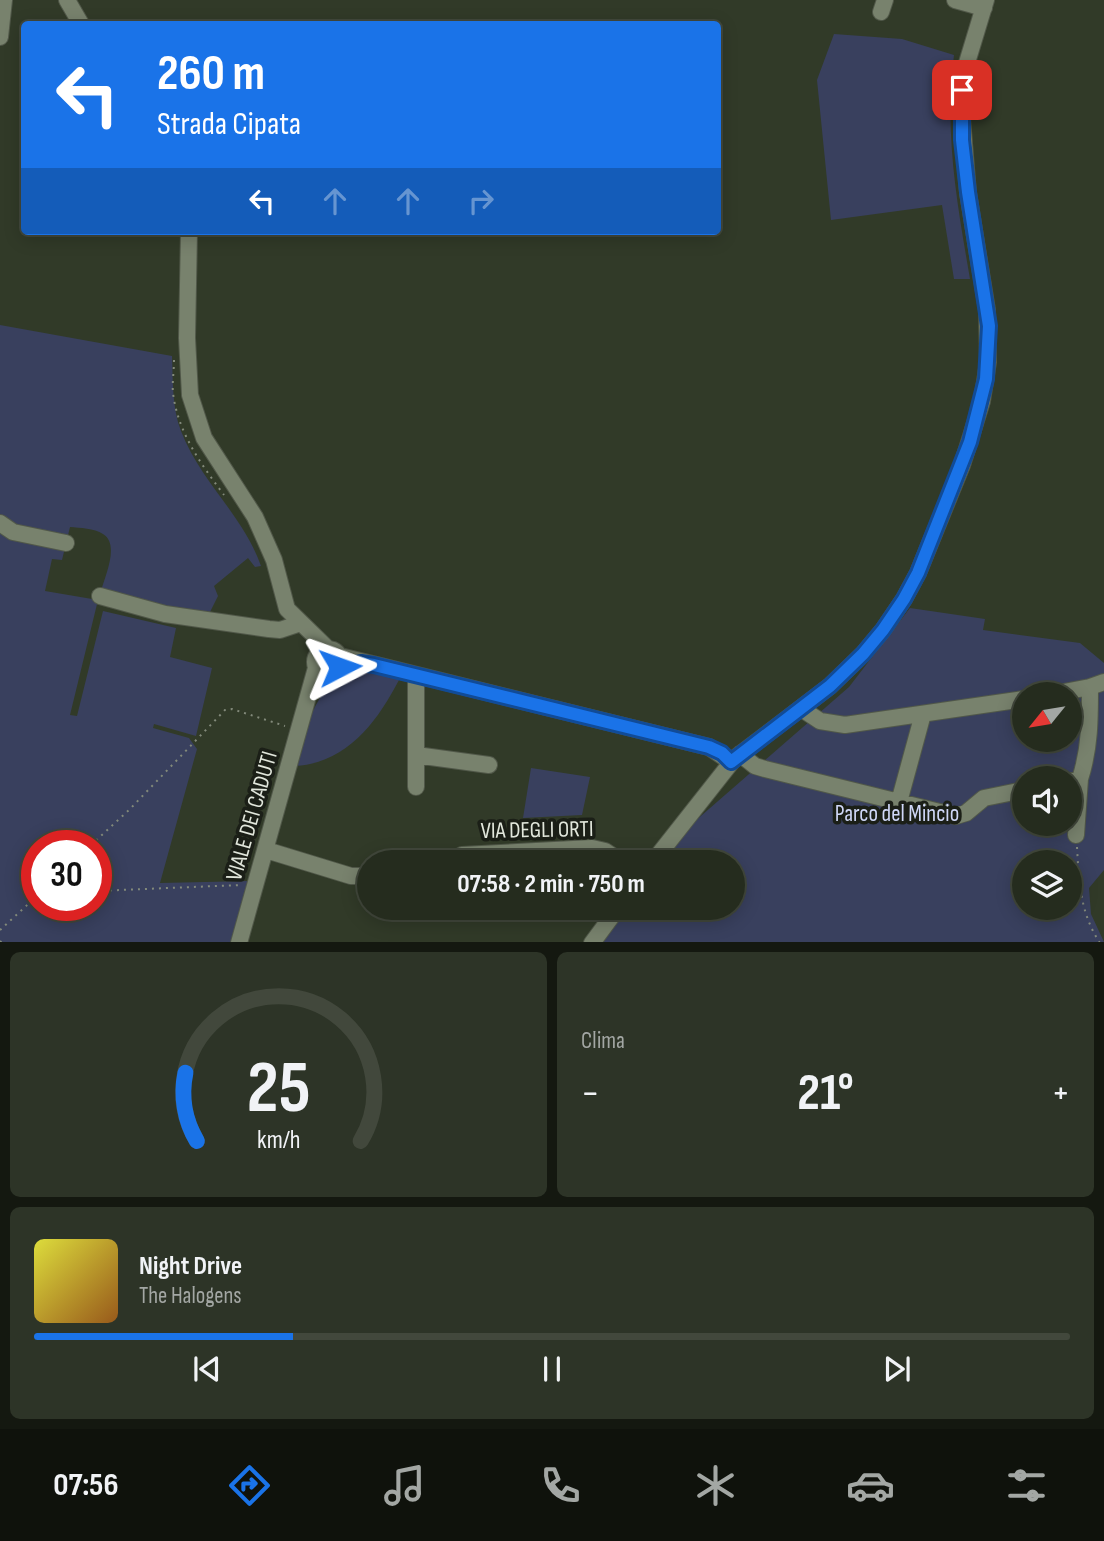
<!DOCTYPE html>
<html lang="it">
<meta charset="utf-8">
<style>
body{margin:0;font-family:"Sofia Sans Condensed",sans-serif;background:#2d3427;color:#f1f3f6;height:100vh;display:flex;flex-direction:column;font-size:26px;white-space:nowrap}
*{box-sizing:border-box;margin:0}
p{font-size:23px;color:#a3a7a4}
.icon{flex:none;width:38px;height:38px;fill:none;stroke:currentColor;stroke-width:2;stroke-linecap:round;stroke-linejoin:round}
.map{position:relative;height:942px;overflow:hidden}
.side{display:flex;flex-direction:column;gap:10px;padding:10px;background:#141810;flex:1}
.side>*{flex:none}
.hud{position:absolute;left:21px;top:21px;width:700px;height:214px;border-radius:7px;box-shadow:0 4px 18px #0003,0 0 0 2px #42483c;background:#1a73e8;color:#fff;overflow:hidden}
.needle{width:46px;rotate:240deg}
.controls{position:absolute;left:1012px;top:682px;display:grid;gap:14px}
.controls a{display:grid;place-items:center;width:70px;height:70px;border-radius:50%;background:#252c1e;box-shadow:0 4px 18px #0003,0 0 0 2px #42483c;font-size:35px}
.speed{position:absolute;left:21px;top:830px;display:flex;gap:14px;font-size:35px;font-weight:700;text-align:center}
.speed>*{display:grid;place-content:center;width:91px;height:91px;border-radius:50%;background:#252c1e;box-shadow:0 4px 18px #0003,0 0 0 2px #42483c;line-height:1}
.speed .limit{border:10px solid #d22;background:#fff;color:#111}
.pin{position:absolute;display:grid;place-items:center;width:60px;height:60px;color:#fff;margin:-30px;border-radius:14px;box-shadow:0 4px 10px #0006}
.me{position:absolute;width:77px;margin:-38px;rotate:86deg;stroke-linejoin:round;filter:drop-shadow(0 0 5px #0008)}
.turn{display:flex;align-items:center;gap:24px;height:147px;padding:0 21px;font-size:32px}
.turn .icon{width:91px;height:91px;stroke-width:2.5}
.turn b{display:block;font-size:49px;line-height:60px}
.lanes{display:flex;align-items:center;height:66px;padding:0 21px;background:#0003;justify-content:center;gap:35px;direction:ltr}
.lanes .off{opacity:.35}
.big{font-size:52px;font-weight:700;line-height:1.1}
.side .widget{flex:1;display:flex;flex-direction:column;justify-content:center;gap:10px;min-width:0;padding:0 24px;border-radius:10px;background:#2d3427}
.side .dial{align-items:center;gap:0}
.dial svg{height:182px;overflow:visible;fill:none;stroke:#42483c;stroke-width:7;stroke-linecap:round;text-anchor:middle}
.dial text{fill:#f1f3f6;stroke:none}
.song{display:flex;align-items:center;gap:21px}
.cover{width:84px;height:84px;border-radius:10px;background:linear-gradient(135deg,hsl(60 70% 55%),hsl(30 70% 35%))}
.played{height:7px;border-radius:4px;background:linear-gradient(90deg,#1a73e8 25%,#42483c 25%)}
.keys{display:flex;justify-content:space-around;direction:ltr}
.heat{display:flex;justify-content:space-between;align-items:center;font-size:38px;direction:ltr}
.side .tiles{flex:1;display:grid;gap:10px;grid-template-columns:1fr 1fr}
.widget:last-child{grid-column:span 2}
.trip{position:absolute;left:357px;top:850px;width:388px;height:70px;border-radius:35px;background:#252c1e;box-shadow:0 4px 18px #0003,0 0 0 2px #42483c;font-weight:700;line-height:70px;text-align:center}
.tab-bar{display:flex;height:112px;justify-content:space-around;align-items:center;background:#0f120c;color:#a3a7a4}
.tab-bar .icon{width:49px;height:49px}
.tab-bar .selected{color:#1a73e8}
.tab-bar b{font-size:32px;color:#f1f3f6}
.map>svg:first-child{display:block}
.green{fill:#39405e;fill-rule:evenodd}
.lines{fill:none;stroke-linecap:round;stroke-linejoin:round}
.minor-casing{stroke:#515849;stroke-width:18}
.path{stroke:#838a7b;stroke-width:2;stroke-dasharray:2 5;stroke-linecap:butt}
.minor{stroke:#78826d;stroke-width:16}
.route-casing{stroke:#114b97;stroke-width:18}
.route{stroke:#1a73e8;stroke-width:12}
.labels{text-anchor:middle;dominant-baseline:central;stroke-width:7;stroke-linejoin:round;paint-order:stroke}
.park-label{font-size:23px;fill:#d0d8f8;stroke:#1b1f17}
.street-label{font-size:23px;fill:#e2e7dc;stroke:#1b1f17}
</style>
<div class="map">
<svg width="1104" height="943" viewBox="0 0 1104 943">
<rect width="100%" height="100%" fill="#313a28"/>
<path class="green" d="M834 34 902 39 954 55C944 133 957 203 970 279H954L942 205 831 220 817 80Z
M0 325 172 356C173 381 172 408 181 431 200 481 243 515 261 566L255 567 248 558 214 586 218 596 209 614H196L101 591C105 576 120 544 103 534 94 528 80 528 70 527L62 560 52 559 45 591 98 600 70 715 77 716 103 611 176 628 170 657 212 668 196 736 154 724 153 728 189 738 197 749 160 883 250 881 234 942H0ZM37 845H96V905H37Z
M910 608 985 619 983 630 1080 643 1104 663V870L1089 888 1091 914 1104 942 592 943 618 908H733V863H652L694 822 849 687ZM1024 695H1069V740H1024ZM1024 779H1069V824H1024ZM1024 863H1069V908H1024Z
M349 670H372L399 677V680C377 722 347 763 295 766 305 729 314 690 349 670Z
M531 768 590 777 582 815 523 818Z"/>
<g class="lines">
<g class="minor-casing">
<path id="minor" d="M67 0 81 24
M955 0 984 8
M881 12 885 0
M0 37 4 0
M189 231 187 338 190 395 204 438 255 517 274 560 287 609 328 649
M0 523 13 532 66 543
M100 596 165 614 269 629 280 630 301 623
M315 662a13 13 0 1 1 26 0a13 13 0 1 1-26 0Z
M340 656 709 747 731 762
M416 676V787
M1048 695 1090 687 1104 682
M802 709 820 721 845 725 1024 699
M740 754 755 766 765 769 956 816 966 813 984 798 1024 790
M416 755 489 765
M1069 781 1080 779C1090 748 1090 719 1090 687
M899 802 923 714
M1076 835 1080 779
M266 850 351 876H369
M451 863 462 855 592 848 605 851 623 863
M652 863 734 759 830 686 863 654 883 630 904 599 918 573 962 465 982 401 988 362 987 310 968 193 962 119 966 66 986 0
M239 943 316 668
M592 943 618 908"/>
</g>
<path class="path" d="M174 360C174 371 172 383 173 393 178 433 201 464 224 495
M91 845 130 809 225 710 232 709 285 726
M1077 847C1079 882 1080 913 1100 943
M96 891 241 885
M0 930 37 896
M0 941 2 943"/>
<use href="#minor" class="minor"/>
</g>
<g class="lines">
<g class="route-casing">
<path id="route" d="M340 667 361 663 374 665 709 747 722 753 731 762 830 686 863 654 883 630 904 599 918 573 970 442 986 379 989 326 968 192 962 140V90"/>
</g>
<use href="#route" class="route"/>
</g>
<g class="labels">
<g class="park-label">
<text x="897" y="814">Parco del Mincio</text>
</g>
<g class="street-label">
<text transform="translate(252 816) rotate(-74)">VIALE DEI CADUTI</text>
<text transform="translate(537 830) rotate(-1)">VIA DEGLI ORTI</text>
</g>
</g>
</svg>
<div class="controls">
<a><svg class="needle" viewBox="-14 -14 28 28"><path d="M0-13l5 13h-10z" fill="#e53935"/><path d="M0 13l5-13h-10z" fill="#a3a7a4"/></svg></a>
<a><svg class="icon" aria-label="sound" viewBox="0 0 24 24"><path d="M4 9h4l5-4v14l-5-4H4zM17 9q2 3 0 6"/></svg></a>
<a><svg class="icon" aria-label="layers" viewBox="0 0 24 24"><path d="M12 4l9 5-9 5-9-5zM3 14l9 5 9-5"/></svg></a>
</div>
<div class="speed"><div class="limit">30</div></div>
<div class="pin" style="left:962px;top:90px;background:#d93025"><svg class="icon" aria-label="arrive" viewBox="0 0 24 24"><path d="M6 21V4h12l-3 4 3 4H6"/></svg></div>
<svg class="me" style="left:340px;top:667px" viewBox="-20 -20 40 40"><path d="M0-17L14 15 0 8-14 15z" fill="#1a73e8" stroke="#fff" stroke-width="4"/></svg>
<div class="trip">07:58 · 2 min · 750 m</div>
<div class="hud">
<div class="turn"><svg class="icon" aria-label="left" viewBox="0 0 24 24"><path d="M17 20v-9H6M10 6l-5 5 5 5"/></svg><div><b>260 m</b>Strada Cipata</div></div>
<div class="lanes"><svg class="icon" aria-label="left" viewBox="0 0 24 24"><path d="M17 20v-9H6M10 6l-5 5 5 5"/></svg><svg class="icon off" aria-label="ahead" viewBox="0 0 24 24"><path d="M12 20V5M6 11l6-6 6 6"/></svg><svg class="icon off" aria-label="ahead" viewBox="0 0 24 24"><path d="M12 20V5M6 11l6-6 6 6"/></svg><svg class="icon off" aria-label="right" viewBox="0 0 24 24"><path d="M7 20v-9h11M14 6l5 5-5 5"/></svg></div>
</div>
</div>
<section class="side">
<div class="tiles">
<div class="widget dial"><svg viewBox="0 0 100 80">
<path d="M14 69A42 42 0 1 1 86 69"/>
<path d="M14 69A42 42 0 0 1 9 39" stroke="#1a73e8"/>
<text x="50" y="56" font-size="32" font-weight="700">25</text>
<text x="50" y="72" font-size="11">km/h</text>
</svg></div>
<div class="widget"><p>Clima</p>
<div class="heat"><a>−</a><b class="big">21°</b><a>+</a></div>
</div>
<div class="widget">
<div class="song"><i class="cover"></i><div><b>Night Drive</b><p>The Halogens</p></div></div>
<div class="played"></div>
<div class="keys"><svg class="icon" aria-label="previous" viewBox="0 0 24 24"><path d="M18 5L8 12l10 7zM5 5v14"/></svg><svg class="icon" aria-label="pause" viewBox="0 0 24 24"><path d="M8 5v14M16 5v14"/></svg><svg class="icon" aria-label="next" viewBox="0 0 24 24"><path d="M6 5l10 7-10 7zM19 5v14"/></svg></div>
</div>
</div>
</section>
<nav class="tab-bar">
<b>07:56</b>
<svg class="icon selected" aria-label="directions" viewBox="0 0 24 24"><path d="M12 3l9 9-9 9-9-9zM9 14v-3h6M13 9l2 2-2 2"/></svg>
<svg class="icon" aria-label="music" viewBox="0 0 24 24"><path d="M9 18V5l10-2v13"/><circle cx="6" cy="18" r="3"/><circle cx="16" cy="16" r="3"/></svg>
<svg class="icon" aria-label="phone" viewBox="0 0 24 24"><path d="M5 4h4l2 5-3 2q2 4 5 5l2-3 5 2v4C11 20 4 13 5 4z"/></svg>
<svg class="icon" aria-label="climate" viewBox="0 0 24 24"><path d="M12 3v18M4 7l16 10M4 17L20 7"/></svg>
<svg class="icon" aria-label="car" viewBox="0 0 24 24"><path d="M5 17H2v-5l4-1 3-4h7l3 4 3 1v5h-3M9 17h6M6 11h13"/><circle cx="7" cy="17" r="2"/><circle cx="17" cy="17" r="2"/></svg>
<svg class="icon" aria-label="filters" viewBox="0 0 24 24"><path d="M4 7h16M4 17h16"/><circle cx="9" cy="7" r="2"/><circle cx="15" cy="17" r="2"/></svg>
</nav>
